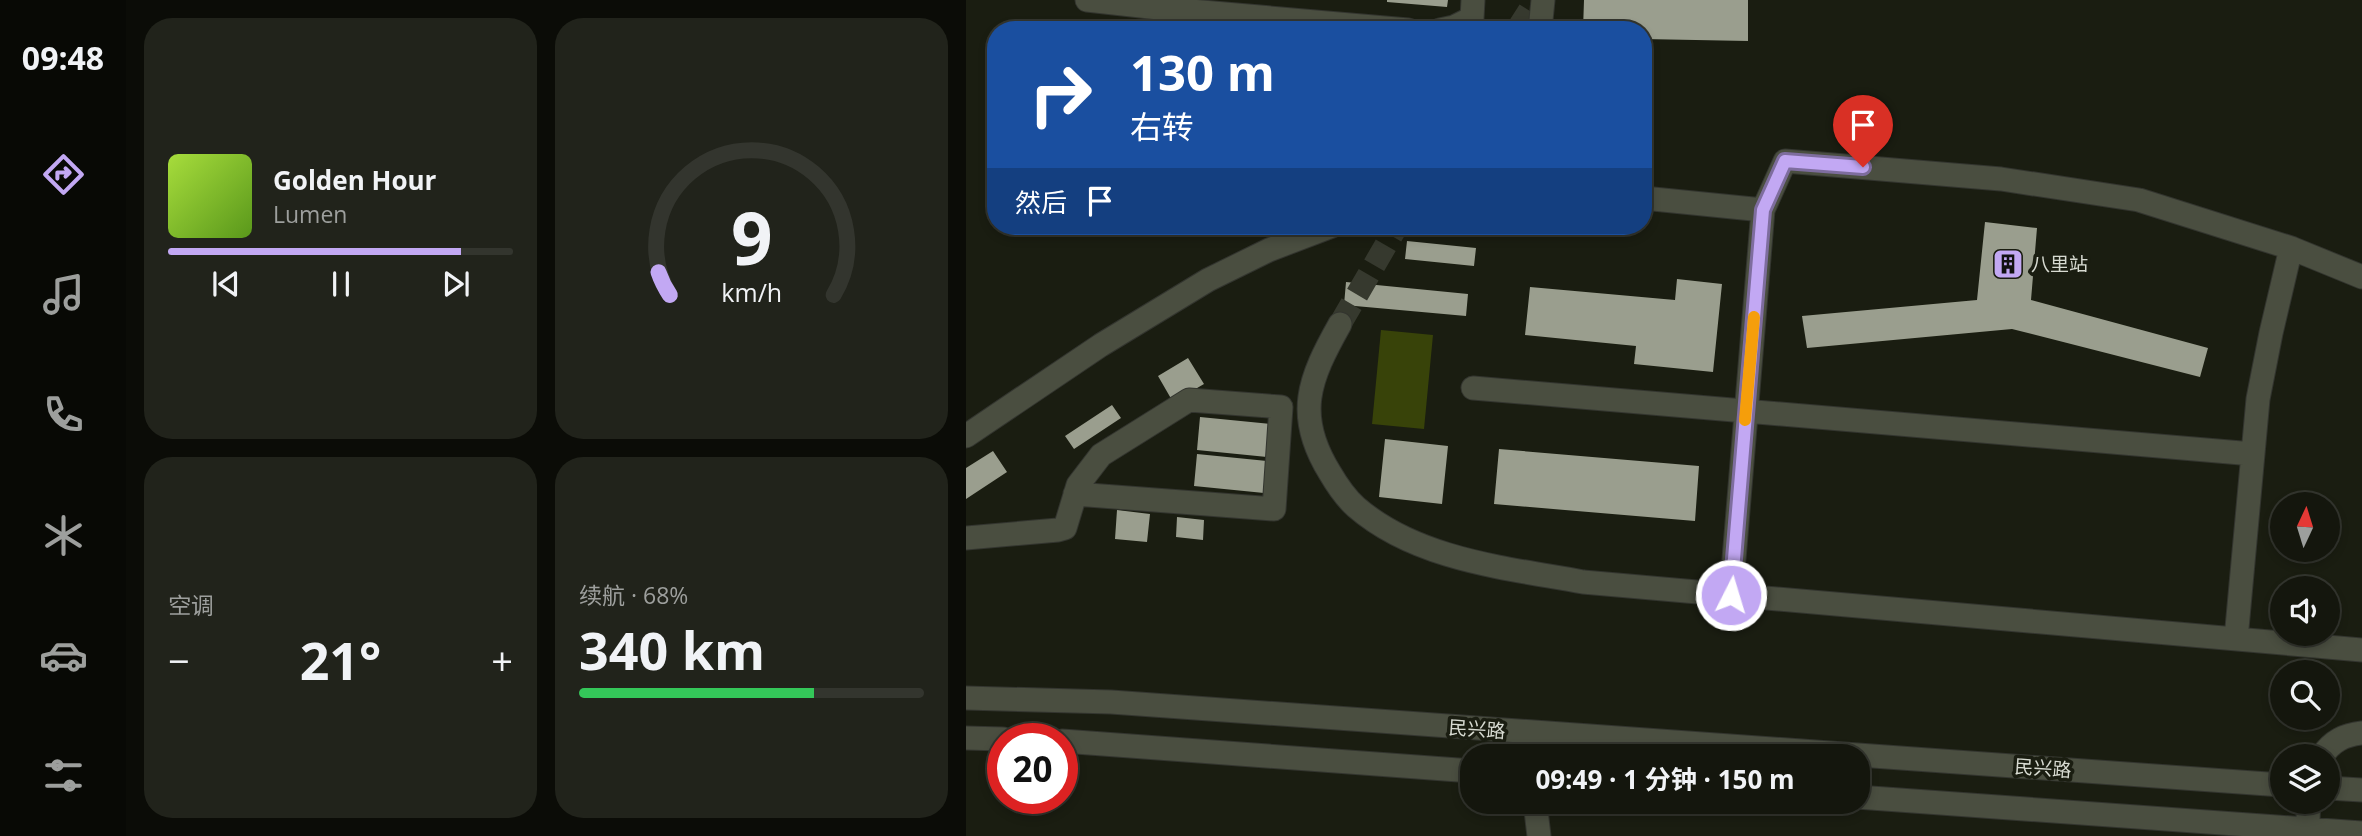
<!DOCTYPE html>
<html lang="zh">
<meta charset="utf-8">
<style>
body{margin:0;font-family:"Open Sans","Noto Sans SC",sans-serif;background:#21231b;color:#f1f3f6;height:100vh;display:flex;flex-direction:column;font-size:26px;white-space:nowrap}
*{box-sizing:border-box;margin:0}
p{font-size:23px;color:#9d9f9d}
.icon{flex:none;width:38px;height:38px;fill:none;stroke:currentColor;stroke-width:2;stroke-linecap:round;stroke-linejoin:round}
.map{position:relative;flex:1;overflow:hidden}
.drawer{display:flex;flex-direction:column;gap:18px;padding:18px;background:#0b0c07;width:840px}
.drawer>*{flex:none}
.guide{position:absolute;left:21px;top:21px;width:665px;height:214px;border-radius:28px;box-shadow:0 4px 10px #0003,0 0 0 2px #33352e;background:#1a4fa0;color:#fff;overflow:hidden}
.needle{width:46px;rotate:4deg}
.buttons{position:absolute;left:1304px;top:492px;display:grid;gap:14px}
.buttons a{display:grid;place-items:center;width:70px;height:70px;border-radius:50%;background:#14160d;box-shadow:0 4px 10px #0003,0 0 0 2px #33352e;font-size:35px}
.speed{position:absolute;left:21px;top:723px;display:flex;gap:14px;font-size:35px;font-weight:700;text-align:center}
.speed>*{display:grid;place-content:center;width:91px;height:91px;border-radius:50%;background:#14160d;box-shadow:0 4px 10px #0003,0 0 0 2px #33352e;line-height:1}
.speed .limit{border:10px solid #d22;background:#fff;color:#111}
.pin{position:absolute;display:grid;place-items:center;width:60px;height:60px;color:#fff;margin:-72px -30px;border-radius:50% 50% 50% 0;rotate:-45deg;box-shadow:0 0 7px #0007}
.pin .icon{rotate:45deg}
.me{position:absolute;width:77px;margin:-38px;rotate:5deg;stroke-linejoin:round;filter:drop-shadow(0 0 5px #0008)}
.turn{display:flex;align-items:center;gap:24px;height:147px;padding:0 28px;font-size:32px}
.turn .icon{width:91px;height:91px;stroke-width:2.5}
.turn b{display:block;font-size:49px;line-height:60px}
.then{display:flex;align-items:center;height:66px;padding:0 28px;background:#0003;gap:14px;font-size:26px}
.big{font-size:52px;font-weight:700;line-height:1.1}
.drawer .card{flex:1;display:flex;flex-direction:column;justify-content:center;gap:10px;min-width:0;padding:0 24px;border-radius:28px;background:#21231b}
.drawer .dial{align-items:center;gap:0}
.dial svg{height:182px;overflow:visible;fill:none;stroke:#33352e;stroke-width:7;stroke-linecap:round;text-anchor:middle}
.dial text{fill:#f1f3f6;stroke:none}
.song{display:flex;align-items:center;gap:21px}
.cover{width:84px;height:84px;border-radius:10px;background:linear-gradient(135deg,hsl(80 70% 55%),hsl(90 70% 35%))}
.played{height:7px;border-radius:4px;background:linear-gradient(90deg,#c2a8f3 85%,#33352e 85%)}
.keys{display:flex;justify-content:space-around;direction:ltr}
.heat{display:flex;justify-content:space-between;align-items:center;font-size:38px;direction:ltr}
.charge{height:10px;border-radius:5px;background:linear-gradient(90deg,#34c759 68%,#33352e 0)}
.drawer .tiles{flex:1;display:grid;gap:18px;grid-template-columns:repeat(2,1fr)}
.trip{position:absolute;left:494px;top:744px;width:410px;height:70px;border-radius:28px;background:#14160d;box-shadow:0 4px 10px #0003,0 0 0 2px #33352e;font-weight:700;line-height:70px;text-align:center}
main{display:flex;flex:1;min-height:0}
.menu{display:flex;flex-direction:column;width:126px;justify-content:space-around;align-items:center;background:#080905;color:#9d9f9d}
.menu .icon{width:49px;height:49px}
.menu .selected{color:#c2a8f3}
.menu b{font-size:32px;color:#f1f3f6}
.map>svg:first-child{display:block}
.green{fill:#384309}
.building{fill:#9a9e8e}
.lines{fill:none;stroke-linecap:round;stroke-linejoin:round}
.minor-tunnel{stroke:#36392e;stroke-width:23;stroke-dasharray:23 11;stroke-linecap:butt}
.minor-casing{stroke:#33352f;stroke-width:25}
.minor{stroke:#4a4e40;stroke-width:23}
.route-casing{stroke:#7e6d9e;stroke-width:18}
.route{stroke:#c2a8f3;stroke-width:12}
.slow{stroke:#f59e0b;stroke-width:12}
.labels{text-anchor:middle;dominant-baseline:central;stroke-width:7;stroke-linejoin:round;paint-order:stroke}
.poi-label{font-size:19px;fill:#d7dad1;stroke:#1a1d11;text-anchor:start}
.street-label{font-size:19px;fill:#d7dad1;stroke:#1a1d11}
</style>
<main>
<nav class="menu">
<b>09:48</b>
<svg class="icon selected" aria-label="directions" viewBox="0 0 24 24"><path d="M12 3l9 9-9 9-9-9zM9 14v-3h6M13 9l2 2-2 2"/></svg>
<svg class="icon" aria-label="music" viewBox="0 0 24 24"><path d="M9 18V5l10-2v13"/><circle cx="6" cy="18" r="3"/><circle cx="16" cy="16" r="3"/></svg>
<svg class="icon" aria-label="phone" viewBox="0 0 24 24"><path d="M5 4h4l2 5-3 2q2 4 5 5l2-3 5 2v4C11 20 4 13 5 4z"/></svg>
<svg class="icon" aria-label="climate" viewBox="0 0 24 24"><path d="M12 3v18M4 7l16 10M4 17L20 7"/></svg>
<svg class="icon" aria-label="car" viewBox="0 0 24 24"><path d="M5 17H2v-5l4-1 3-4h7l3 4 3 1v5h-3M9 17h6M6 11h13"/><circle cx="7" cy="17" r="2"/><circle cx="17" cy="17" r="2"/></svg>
<svg class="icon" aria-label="filters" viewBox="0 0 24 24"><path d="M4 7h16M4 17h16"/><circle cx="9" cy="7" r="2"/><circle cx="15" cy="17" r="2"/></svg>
</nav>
<section class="drawer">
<div class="tiles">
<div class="card">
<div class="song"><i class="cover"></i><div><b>Golden Hour</b><p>Lumen</p></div></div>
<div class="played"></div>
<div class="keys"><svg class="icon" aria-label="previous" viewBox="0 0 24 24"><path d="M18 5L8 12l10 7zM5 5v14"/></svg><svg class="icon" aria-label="pause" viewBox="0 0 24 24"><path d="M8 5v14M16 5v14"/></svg><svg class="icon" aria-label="next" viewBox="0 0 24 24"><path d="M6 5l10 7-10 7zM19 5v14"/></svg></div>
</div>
<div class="card dial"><svg viewBox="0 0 100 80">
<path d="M14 69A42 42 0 1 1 86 69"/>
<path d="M14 69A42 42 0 0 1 9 59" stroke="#c2a8f3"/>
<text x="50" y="56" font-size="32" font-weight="700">9</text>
<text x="50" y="72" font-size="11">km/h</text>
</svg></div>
<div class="card"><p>空调</p>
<div class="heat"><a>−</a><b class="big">21°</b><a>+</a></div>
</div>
<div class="card"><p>续航 · 68%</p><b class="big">340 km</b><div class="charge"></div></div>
</div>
</section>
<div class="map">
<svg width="1396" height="836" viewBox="0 0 1396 836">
<rect width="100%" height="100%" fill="#1a1d11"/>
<path class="green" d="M415 330 467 335 458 429 406 424Z"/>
<path class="building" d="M421 0H482L481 7 421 2Z
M618 0H782V41L677 39V30H617Z
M1019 222 1071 228 1065 300 1242 348 1234 377 1046 329 841 348 836 316 1011 300Z
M441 241 510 248 508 266 439 259Z
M711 279 756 284 747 372 668 364 670 346 559 335 564 287 709 300Z
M380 282 502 294 500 316 378 305Z
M222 358 238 384 207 402 192 376Z
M146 405 155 418 108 449 99 436Z
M234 417 305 424 301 457 231 450Z
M419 439 482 446 476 504 413 497Z
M533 449 733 466 729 521 528 504Z
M27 451 41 472 0 499V468Z
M231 454 301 461 298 493 228 486Z
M151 510 184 514 181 542 149 539Z
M211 517 238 520 237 540 210 537Z"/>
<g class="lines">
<path class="minor-tunnel" d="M551 30 570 0
M374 324 431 226"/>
<g class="minor-casing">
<path id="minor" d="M121 0 202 9 442 30
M474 30 488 27 506 18 507 0
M574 30 577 0
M677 198 797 210
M374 324C343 379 328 415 364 473 371 485 380 498 390 507 451 560 541 568 617 582L1396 650
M507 388 1287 454
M0 436 135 345 242 280 303 250 366 226
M0 538 92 530 99 528 112 485 135 455 223 400 315 407 308 509 109 494
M765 595 797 210 819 161 1035 179 1173 200 1325 248 1396 277
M1270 639 1292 399 1305 333 1325 248
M0 698 145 702 1316 785
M0 738 37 739
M96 741 506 771
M1356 756C1366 741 1378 735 1396 733
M1362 788 1396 790
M891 797 1396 833
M569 802 573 836
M1341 836 1343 802"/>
</g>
<use href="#minor" class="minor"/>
</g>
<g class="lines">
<g class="route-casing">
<path id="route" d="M765 595 797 210 819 161 897 167"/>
</g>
<use href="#route" class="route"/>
<path class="slow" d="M779 420 788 317"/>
</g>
<defs>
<g id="building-square" transform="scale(1.575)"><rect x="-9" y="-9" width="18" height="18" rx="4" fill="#c2a8f3" stroke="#1a1d11"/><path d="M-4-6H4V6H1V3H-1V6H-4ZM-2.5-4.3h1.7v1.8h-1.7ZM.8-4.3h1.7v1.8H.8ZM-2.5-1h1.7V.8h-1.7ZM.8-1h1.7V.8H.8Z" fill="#111"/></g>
</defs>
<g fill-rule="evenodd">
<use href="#building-square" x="1042" y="264"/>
</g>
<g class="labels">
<g class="poi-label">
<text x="1065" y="264">八里站</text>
</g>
<g class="street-label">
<text transform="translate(511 729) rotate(4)">民兴路</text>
<text transform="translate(1077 768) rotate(4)">民兴路</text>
</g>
</g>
</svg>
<div class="buttons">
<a><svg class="needle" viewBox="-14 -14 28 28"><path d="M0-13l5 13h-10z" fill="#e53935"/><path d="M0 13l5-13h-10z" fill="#9d9f9d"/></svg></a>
<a><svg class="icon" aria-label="sound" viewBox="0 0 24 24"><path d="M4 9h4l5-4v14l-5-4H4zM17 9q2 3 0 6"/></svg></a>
<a><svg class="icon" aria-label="search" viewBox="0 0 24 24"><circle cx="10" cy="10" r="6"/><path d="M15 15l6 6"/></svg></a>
<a><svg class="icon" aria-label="layers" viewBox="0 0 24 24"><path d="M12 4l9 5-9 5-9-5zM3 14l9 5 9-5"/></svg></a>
</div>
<div class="speed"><div class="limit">20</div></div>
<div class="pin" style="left:897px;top:167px;background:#d93025"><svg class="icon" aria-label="arrive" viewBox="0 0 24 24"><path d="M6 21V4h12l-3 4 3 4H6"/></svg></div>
<svg class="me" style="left:765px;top:595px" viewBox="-20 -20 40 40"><circle r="17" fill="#c2a8f3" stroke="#fff" stroke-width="3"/><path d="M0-11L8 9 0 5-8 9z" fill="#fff"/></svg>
<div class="trip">09:49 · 1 分钟 · 150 m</div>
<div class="guide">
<div class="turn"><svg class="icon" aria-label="right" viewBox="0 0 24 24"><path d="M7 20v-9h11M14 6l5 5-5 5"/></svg><div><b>130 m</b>右转</div></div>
<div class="then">然后<svg class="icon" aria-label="arrive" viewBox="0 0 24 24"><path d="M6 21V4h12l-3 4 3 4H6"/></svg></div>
</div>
</div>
</main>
